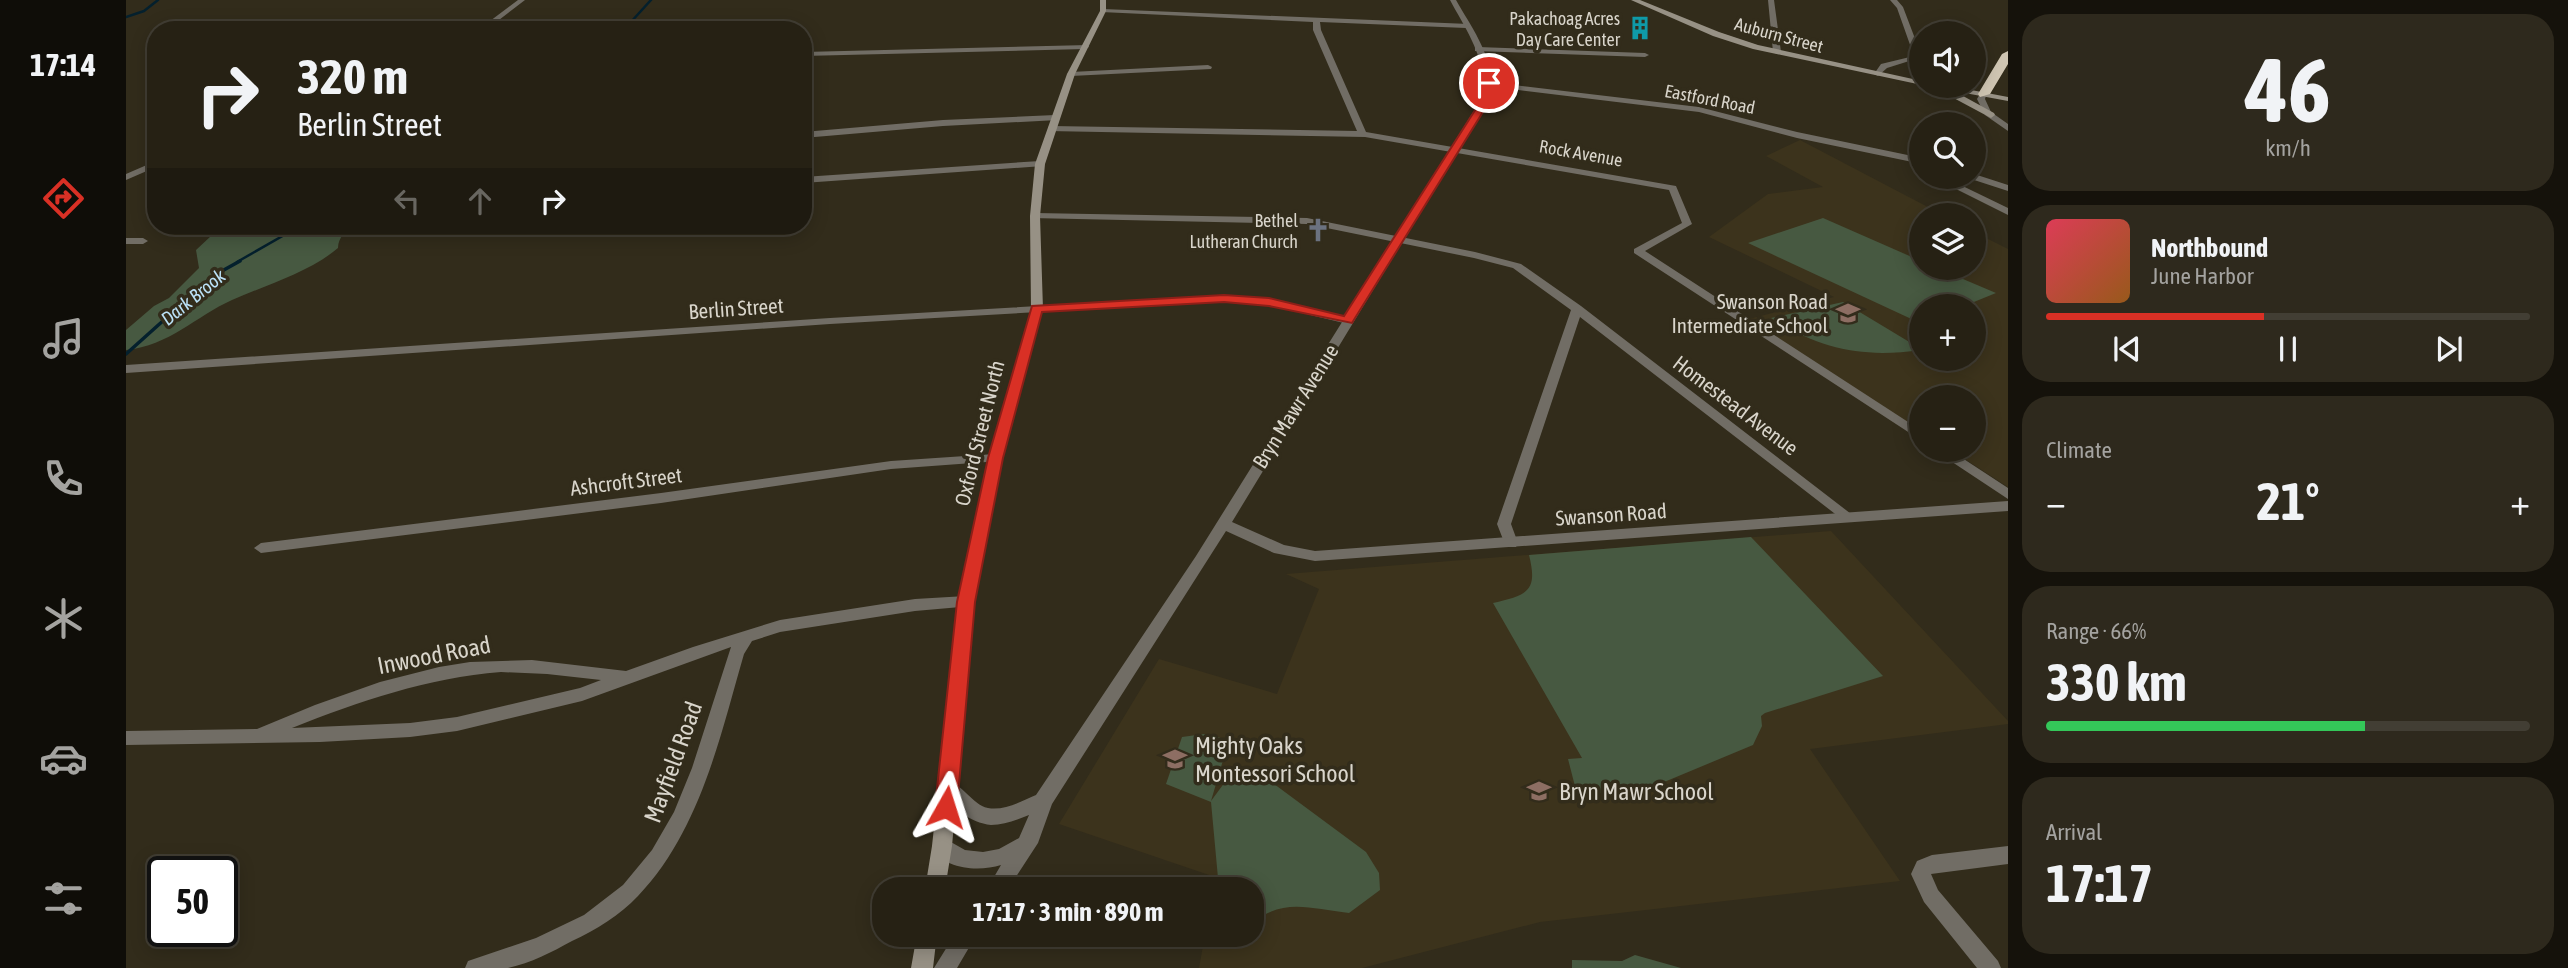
<!DOCTYPE html>
<meta charset="utf-8">
<style>
body{margin:0;font-family:"Asap Condensed",sans-serif;background:#2e291d;color:#f1f3f6;height:100vh;display:flex;flex-direction:column;font-size:26px;white-space:nowrap}
*{box-sizing:border-box;margin:0}
p{font-size:23px;color:#a4a3a0}
.icon{flex:none;width:38px;height:38px;fill:none;stroke:currentColor;stroke-width:2;stroke-linecap:round;stroke-linejoin:round}
.map{position:relative;flex:1;overflow:hidden}
.drawer{display:flex;flex-direction:column;gap:14px;padding:14px;background:#15120b;width:560px}
.drawer>*{flex:none}
.banner{position:absolute;left:21px;top:21px;width:665px;height:214px;border-radius:28px;box-shadow:0 4px 18px #0003,0 0 0 2px #423e34;background:#262114;color:#f1f3f6;overflow:hidden}
.buttons{position:absolute;left:1783px;top:21px;display:grid;gap:14px}
.buttons a{display:grid;place-items:center;width:77px;height:77px;border-radius:50%;background:#262114;box-shadow:0 4px 18px #0003,0 0 0 2px #423e34;font-size:35px}
.speed{position:absolute;left:21px;top:856px;display:flex;gap:14px;font-size:35px;font-weight:700;text-align:center}
.speed>*{display:grid;place-content:center;width:91px;height:91px;border-radius:50%;background:#262114;box-shadow:0 4px 18px #0003,0 0 0 2px #423e34;line-height:1}
.speed .limit{border:4px solid #111;border-radius:10px;background:#fff;color:#111}
.pin{position:absolute;display:grid;place-items:center;width:60px;height:60px;color:#fff;margin:-30px;border:4px solid #fff;border-radius:50%;box-shadow:0 2px 7px #0007}
.me{position:absolute;width:77px;margin:-38px;rotate:6deg;stroke-linejoin:round;filter:drop-shadow(0 0 5px #0008)}
.turn{display:flex;align-items:center;gap:24px;height:147px;padding:0 35px;font-size:32px}
.turn .icon{width:91px;height:91px;stroke-width:2.5}
.turn b{display:block;font-size:49px;line-height:60px}
.lanes{display:flex;align-items:center;height:66px;padding:0 35px;background:#0003;justify-content:center;gap:35px;direction:ltr}
.lanes .off{opacity:.35}
.big{font-size:52px;font-weight:700;line-height:1.1}
.drawer .widget{flex:1;display:flex;flex-direction:column;justify-content:center;gap:10px;min-width:0;padding:0 24px;border-radius:28px;background:#2e291d}
.drawer .dial{align-items:center;gap:0}
.dial b{font-size:91px;line-height:1}
.song{display:flex;align-items:center;gap:21px}
.cover{width:84px;height:84px;border-radius:10px;background:linear-gradient(135deg,hsl(350 70% 55%),hsl(30 70% 35%))}
.played{height:7px;border-radius:4px;background:linear-gradient(90deg,#d93025 45%,#423e34 45%)}
.keys{display:flex;justify-content:space-around;direction:ltr}
.heat{display:flex;justify-content:space-between;align-items:center;font-size:38px;direction:ltr}
.charge{height:10px;border-radius:5px;background:linear-gradient(90deg,#34c759 66%,#423e34 0)}
.trip{position:absolute;left:746px;top:877px;width:392px;height:70px;border-radius:28px;background:#262114;box-shadow:0 4px 18px #0003,0 0 0 2px #423e34;font-weight:700;line-height:70px;text-align:center}
main{display:flex;flex:1;min-height:0}
.tab-bar{display:flex;flex-direction:column;width:126px;justify-content:space-around;align-items:center;background:#0f0d08;color:#a4a3a0}
.tab-bar .icon{width:49px;height:49px}
.tab-bar .active{color:#d93025}
.tab-bar b{font-size:32px;color:#f1f3f6}
.map>svg:first-child{display:block}
.built{fill:#3c331c;fill-rule:evenodd}
.green{fill:#475941}
.lines{fill:none;stroke-linecap:round;stroke-linejoin:round}
.stream-far1{stroke:#04202d;stroke-width:2.5}
.stream{stroke:#04202d;stroke-width:3.5}
.minor{fill:#716d65;fill-rule:evenodd}
.tertiary{fill:#716d65;fill-rule:evenodd}
.secondary{fill:#979185;fill-rule:evenodd}
.motorway{fill:#d0c6b3;fill-rule:evenodd}
.route{fill:#d93025;stroke:#8d1f18;stroke-width:2}
.labels{text-anchor:middle;dominant-baseline:central;stroke-width:7;stroke-linejoin:round;paint-order:stroke}
.far-poi-label{font-size:18px;fill:#d9d5cb;stroke:#322c1b;text-anchor:end}
.far-street-label{font-size:18px;fill:#d9d5cb;stroke:#322c1b}
.far-water-label{font-size:19px;font-style:italic;fill:#bbe1f7;stroke:#322c1b}
.poi-label{font-size:21px;fill:#d9d5cb;stroke:#322c1b;text-anchor:end}
.street-label{font-size:21px;fill:#d9d5cb;stroke:#322c1b}
.near-street-label{font-size:24px;fill:#d9d5cb;stroke:#322c1b}
.near-poi-label{font-size:24px;fill:#d9d5cb;stroke:#322c1b;text-anchor:start}
</style>
<main>
<nav class="tab-bar">
<b>17:14</b>
<svg class="icon active" aria-label="directions" viewBox="0 0 24 24"><path d="M12 3l9 9-9 9-9-9zM9 14v-3h6M13 9l2 2-2 2"/></svg>
<svg class="icon" aria-label="music" viewBox="0 0 24 24"><path d="M9 18V5l10-2v13"/><circle cx="6" cy="18" r="3"/><circle cx="16" cy="16" r="3"/></svg>
<svg class="icon" aria-label="phone" viewBox="0 0 24 24"><path d="M5 4h4l2 5-3 2q2 4 5 5l2-3 5 2v4C11 20 4 13 5 4z"/></svg>
<svg class="icon" aria-label="climate" viewBox="0 0 24 24"><path d="M12 3v18M4 7l16 10M4 17L20 7"/></svg>
<svg class="icon" aria-label="car" viewBox="0 0 24 24"><path d="M5 17H2v-5l4-1 3-4h7l3 4 3 1v5h-3M9 17h6M6 11h13"/><circle cx="7" cy="17" r="2"/><circle cx="17" cy="17" r="2"/></svg>
<svg class="icon" aria-label="filters" viewBox="0 0 24 24"><path d="M4 7h16M4 17h16"/><circle cx="9" cy="7" r="2"/><circle cx="15" cy="17" r="2"/></svg>
</nav>
<div class="map">
<svg width="1882" height="968" viewBox="0 0 1882 968">
<rect width="100%" height="100%" fill="#322c1b"/>
<path class="built" d="M1674 140 1817 215H1796V268H1848V232L1882 249V487L1825 450H1848V397H1796L1795 431 1623 319 1708 297 1583 237 1642 194 1697 187 1640 156ZM1796 306H1848V359H1796Z
M1705 531 1882 721V724L1684 749 1774 881 1414 922 1236 968H1073L1079 935 1125 934V889H1087L1089 877 933 824 1033 659 1151 694 1193 589 1160 574Z"/>
<path class="green" d="M1697 218 1795 261 1796 268H1811L1870 293 1838 306H1796L1794 323 1622 243Z
M107 226H228C220 231 212 237 212 248 184 272 140 285 106 300 70 316 43 346 0 350V330L28 306 43 298 73 268 70 250 85 236Z
M1717 302 1795 349V350C1737 358 1695 350 1645 318Z
M1625 537 1757 676 1639 713 1635 716 1636 726 1627 745 1531 785 1506 792 1451 794 1442 759 1456 758 1367 603C1402 595 1412 591 1403 555Z
M1078 734 1103 740 1085 801 1099 782 1144 781 1240 852 1253 873 1254 890 1223 913C1184 909 1157 897 1125 924V889H1093L1085 802 1040 784 1056 737Z
M1509 955 1555 968H1446V960L1496 961Z"/>
<g class="lines">
<path class="stream-far1" d="M0 17 18 11 32 0
M482 30 504 23 525 0
M111 262 174 226"/>
<path class="stream" d="M0 354 87 276 114 261"/>
<path class="minor" d="M392 0H399L360 30H352Z
M1642 0H1648L1655 52 1651 54 1647 52Z
M1764 0H1771L1777 7 1796 57 1761 68 1752 76 1748 74 1755 64 1788 56 1771 8Z
M977 9 1343 24 1340 28 1194 22 1195 30 1240 132 1550 186 1566 224 1519 251 1796 431V441L1508 253V249L1556 223 1543 190 1239 137 922 131V127L925 126 1231 131 1187 30V22L975 12Z
M962 45 963 47 959 49 677 56V52Z
M1352 47 1519 53 1523 55 1519 57 1349 51V47Z
M1082 65 1086 67 1085 69 945 76 941 74 945 72Z
M1363 82 1573 107 1671 132 1796 158V164L1671 138 1573 112 1360 86 1359 84Z
M929 115 933 118 932 120 817 126 677 138V132L817 120Z
M30 161V167L0 180V174Z
M914 161 919 164 917 166 677 183V177Z
M1848 174 1882 185V191L1845 179 1843 177H1848Z
M1806 177H1818L1882 208V215Z
M909 213 1181 218 1349 252 1395 264 1455 306 1729 517 1722 522 1717 520 1454 317 1385 524 1392 543 1390 547H1380L1371 524 1445 310 1387 268 1348 258 1181 224 905 218 904 216Z
M0 238H17L22 241 17 244H0Z
M1089 296 1143 299 1226 319 1228 321 1222 324 1143 305 1089 302 704 324 0 373V365L704 318Z
M1808 450H1824L1882 488V499Z
M869 454 874 455 876 458 874 461 765 469 535 503 135 553 128 548 135 543 535 493 765 461Z
M840 596 846 598 848 602 846 606 789 611 654 632 626 641 618 654C594 737 574 831 512 896 494 915 470 930 446 941 426 952 405 963 382 968 369 968 353 968 339 968L342 961 410 938 458 915 497 885 526 850 548 812 566 768 605 647 456 701 331 731 284 737 194 742 0 745V731L131 729 189 705 254 682 313 667 344 662 406 660 500 671 567 647 654 620 789 599ZM375 672 421 674 475 680 454 688 331 717 284 723 166 728C234 701 301 678 375 672Z
M1882 846V864L1805 874 1812 890 1872 961 1875 968H1851L1798 902 1785 874 1791 861 1806 855Z"/>
<path class="tertiary" d="M1324 0H1330C1348 32 1373 63 1362 101L1106 522 1158 545 1189 551 1882 501V511L1189 561 1148 553 1100 531 926 804 912 843 882 889H861L875 865C853 872 817 870 806 846L809 840 816 837 839 850 857 852 873 849 893 838 903 815C891 820 878 825 865 825 845 823 822 806 813 788L815 783C833 776 844 804 862 808 878 811 896 801 910 795L1070 556 1354 101C1365 64 1341 32 1324 0Z
M1855 92H1861L1859 99 1865 112 1882 124V131L1859 115 1851 99Z
M829 934H851L831 968H808Z"/>
<path class="secondary" d="M974 0H980V11L949 74 919 164 914 216 917 309 876 458 848 602 826 846 819 889H799L806 846 832 602 862 458 905 309 904 216 909 164 941 74 974 11Z
M1505 0H1514L1593 32 1632 45 1796 81V85L1627 49 1587 36Z
M1808 86H1824L1882 97V101L1828 91 1868 113 1869 115 1865 118 1822 95 1821 93 1824 91Z
M791 934H811L807 968H785Z"/>
<path class="motorway" d="M1882 51V64L1864 94 1854 97 1852 94 1876 54Z
M1796 78V86L1787 82 1789 79Z"/>
</g>
<path class="route" d="M1363 80 1368 83 1360 107 1226 323 1143 306 1098 302 916 312 877 458 849 602 831 807 827 814 820 816 812 814 809 807 831 602 862 458 906 306 1098 295 1143 298 1218 316 1351 107 1359 83Z"/>
<defs>
<g id="building-bare" transform="scale(1.89)"><path d="M-4-6H4V6H1V3H-1V6H-4ZM-2.5-4.3h1.7v1.8h-1.7ZM.8-4.3h1.7v1.8H.8ZM-2.5-1h1.7V.8h-1.7ZM.8-1h1.7V.8H.8Z" fill="#0f9aa8" stroke="#322c1b" stroke-width="2.5" paint-order="stroke"/></g>
<g id="church-bare" transform="scale(1.89)"><path d="M-1.2-6h2.4v3.5h3.3v2.4h-3.3V6h-2.4V-.1h-3.3v-2.4h3.3Z" fill="#6b7280" stroke="#322c1b" stroke-width="2.5" paint-order="stroke"/></g>
<g id="school-bare" transform="scale(1.89)"><path d="M0-5L7-2L0 1L-7-2ZM-4 1L0 2.5L4 1V4Q0 6-4 4Z" fill="#8d6e63" stroke="#322c1b" stroke-width="2.5" paint-order="stroke"/></g>
</defs>
<g fill-rule="evenodd">
<use href="#building-bare" x="1514" y="28"/>
<use href="#church-bare" x="1192" y="230"/>
<use href="#school-bare" x="1722" y="313"/>
<use href="#school-bare" x="1049" y="759"/>
<use href="#school-bare" x="1413" y="791"/>
</g>
<g class="labels">
<g class="far-poi-label">
<text x="1494" y="18">Pakachoag Acres<tspan x="1494" dy="21">Day Care Center</tspan></text>
<text x="1172" y="220">Bethel<tspan x="1172" dy="21">Lutheran Church</tspan></text>
</g>
<g class="far-street-label">
<text transform="translate(1653 35) rotate(15)">Auburn Street</text>
<text transform="translate(1584 99) rotate(11)">Eastford Road</text>
<text transform="translate(1455 153) rotate(10)">Rock Avenue</text>
</g>
<g class="far-water-label">
<text transform="translate(67 297) rotate(-39)">Dark Brook</text>
</g>
<g class="poi-label">
<text x="1702" y="301">Swanson Road<tspan x="1702" dy="24">Intermediate School</tspan></text>
</g>
<g class="street-label">
<text transform="translate(610 308) rotate(-4)">Berlin Street</text>
<text transform="translate(1610 405) rotate(37)">Homestead Avenue</text>
<text transform="translate(1169 406) rotate(-58)">Bryn Mawr Avenue</text>
<text transform="translate(853 433) rotate(-76)">Oxford Street North</text>
<text transform="translate(500 481) rotate(-7)">Ashcroft Street</text>
<text transform="translate(1485 514) rotate(-4)">Swanson Road</text>
</g>
<g class="near-street-label">
<text transform="translate(308 655) rotate(-11)">Inwood Road</text>
<text transform="translate(547 762) rotate(-70)">Mayfield Road</text>
</g>
<g class="near-poi-label">
<text x="1069" y="745">Mighty Oaks<tspan x="1069" dy="28">Montessori School</tspan></text>
<text x="1433" y="791">Bryn Mawr School</text>
</g>
</g>
</svg>
<div class="buttons">
<a><svg class="icon" aria-label="sound" viewBox="0 0 24 24"><path d="M4 9h4l5-4v14l-5-4H4zM17 9q2 3 0 6"/></svg></a>
<a><svg class="icon" aria-label="search" viewBox="0 0 24 24"><circle cx="10" cy="10" r="6"/><path d="M15 15l6 6"/></svg></a>
<a><svg class="icon" aria-label="layers" viewBox="0 0 24 24"><path d="M12 4l9 5-9 5-9-5zM3 14l9 5 9-5"/></svg></a>
<a>+</a>
<a>−</a>
</div>
<div class="speed"><div class="limit">50</div></div>
<div class="pin" style="left:1363px;top:83px;background:#d93025"><svg class="icon" aria-label="arrive" viewBox="0 0 24 24"><path d="M6 21V4h12l-3 4 3 4H6"/></svg></div>
<svg class="me" style="left:820px;top:807px" viewBox="-20 -20 40 40"><path d="M0-17L14 15 0 8-14 15z" fill="#d93025" stroke="#fff" stroke-width="4"/></svg>
<div class="trip">17:17 · 3 min · 890 m</div>
<div class="banner">
<div class="turn"><svg class="icon" aria-label="right" viewBox="0 0 24 24"><path d="M7 20v-9h11M14 6l5 5-5 5"/></svg><div><b>320 m</b>Berlin Street</div></div>
<div class="lanes"><svg class="icon off" aria-label="left" viewBox="0 0 24 24"><path d="M17 20v-9H6M10 6l-5 5 5 5"/></svg><svg class="icon off" aria-label="ahead" viewBox="0 0 24 24"><path d="M12 20V5M6 11l6-6 6 6"/></svg><svg class="icon" aria-label="right" viewBox="0 0 24 24"><path d="M7 20v-9h11M14 6l5 5-5 5"/></svg></div>
</div>
</div>
<section class="drawer">
<div class="widget dial"><b>46</b><p>km/h</p></div>
<div class="widget">
<div class="song"><i class="cover"></i><div><b>Northbound</b><p>June Harbor</p></div></div>
<div class="played"></div>
<div class="keys"><svg class="icon" aria-label="previous" viewBox="0 0 24 24"><path d="M18 5L8 12l10 7zM5 5v14"/></svg><svg class="icon" aria-label="pause" viewBox="0 0 24 24"><path d="M8 5v14M16 5v14"/></svg><svg class="icon" aria-label="next" viewBox="0 0 24 24"><path d="M6 5l10 7-10 7zM19 5v14"/></svg></div>
</div>
<div class="widget"><p>Climate</p>
<div class="heat"><a>−</a><b class="big">21°</b><a>+</a></div>
</div>
<div class="widget"><p>Range · 66%</p><b class="big">330 km</b><div class="charge"></div></div>
<div class="widget"><p>Arrival</p><b class="big">17:17</b></div>
</section>
</main>
